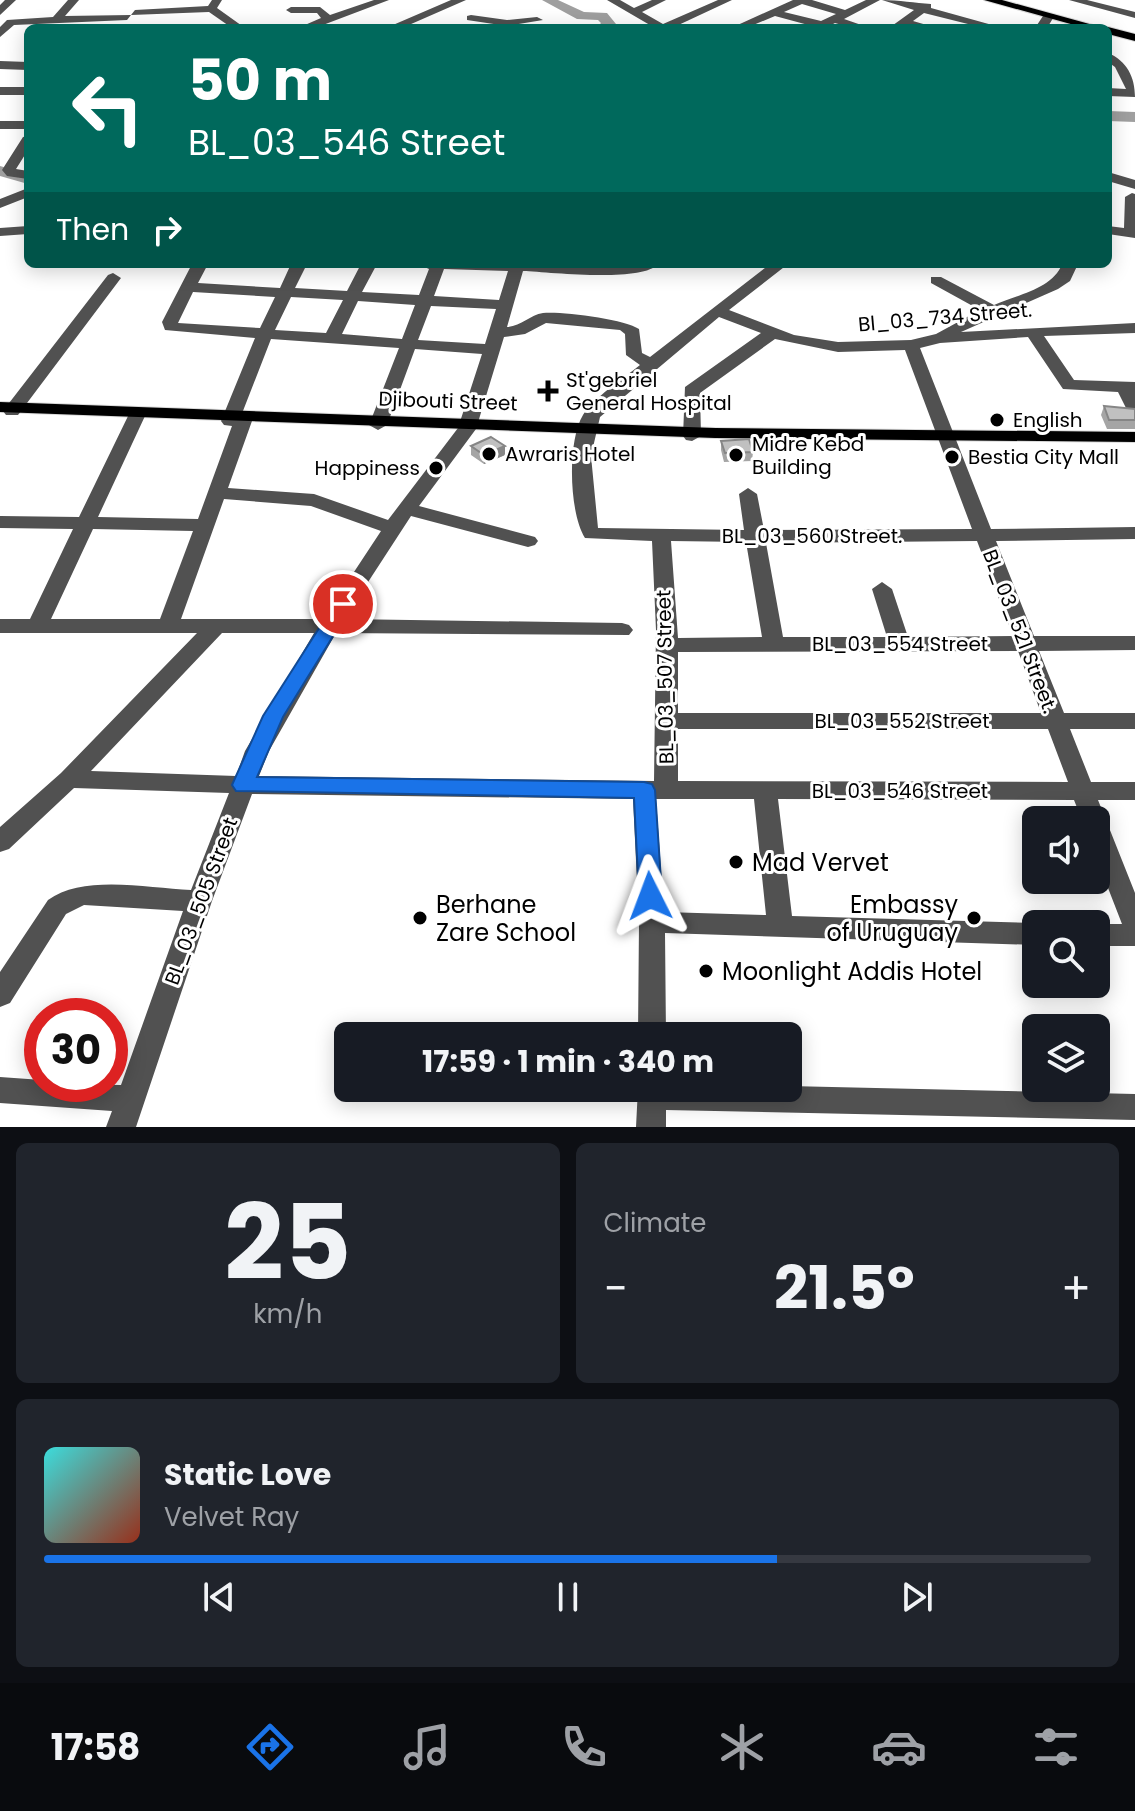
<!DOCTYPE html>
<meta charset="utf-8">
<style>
body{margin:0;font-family:Poppins,sans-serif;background:#20242c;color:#f1f3f6;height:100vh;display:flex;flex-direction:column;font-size:30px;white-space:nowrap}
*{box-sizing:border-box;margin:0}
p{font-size:26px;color:#9ea1a6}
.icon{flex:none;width:44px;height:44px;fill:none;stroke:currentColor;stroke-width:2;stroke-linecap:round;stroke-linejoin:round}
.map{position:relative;height:1127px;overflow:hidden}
.drawer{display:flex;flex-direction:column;gap:16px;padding:16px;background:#0d0f14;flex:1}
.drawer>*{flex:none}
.hud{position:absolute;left:24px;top:24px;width:1088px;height:244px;border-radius:12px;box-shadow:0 4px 20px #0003;background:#00695c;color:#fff;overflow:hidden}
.fabs{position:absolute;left:1022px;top:806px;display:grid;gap:16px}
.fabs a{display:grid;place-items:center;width:88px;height:88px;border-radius:12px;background:#171b24;box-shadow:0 4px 20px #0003;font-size:40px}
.speed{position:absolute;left:24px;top:998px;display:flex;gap:16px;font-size:40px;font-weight:700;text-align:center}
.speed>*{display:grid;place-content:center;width:104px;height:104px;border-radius:50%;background:#171b24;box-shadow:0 4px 20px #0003;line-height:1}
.speed .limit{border:12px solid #d22;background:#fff;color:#111}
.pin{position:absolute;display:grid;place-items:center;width:68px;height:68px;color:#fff;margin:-34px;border:4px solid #fff;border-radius:50%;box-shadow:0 2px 8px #0007}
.me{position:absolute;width:88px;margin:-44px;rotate:357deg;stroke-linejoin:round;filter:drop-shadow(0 0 6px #0008)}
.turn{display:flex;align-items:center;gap:28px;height:168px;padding:0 32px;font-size:36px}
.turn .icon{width:104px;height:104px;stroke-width:2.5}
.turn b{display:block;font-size:56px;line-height:68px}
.then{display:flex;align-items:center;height:76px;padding:0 32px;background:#0003;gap:16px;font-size:30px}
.big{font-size:60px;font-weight:700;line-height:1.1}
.drawer .tile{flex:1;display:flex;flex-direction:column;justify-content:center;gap:12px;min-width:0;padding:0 28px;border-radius:12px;background:#20242c}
.drawer .dial{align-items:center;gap:0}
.dial b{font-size:104px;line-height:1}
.song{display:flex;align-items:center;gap:24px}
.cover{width:96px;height:96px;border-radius:12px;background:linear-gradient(135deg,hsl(180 70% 55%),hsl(10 70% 35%))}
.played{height:8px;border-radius:4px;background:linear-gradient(90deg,#1a73e8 70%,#363941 70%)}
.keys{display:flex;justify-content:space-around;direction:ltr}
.heat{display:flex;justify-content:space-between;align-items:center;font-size:44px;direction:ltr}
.drawer .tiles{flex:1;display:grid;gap:16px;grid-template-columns:1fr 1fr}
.tile:last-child{grid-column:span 2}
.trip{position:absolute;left:334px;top:1022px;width:468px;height:80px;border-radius:12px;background:#171b24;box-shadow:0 4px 20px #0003;font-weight:700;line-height:80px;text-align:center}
.dock{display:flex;height:128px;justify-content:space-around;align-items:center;background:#090b0e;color:#9ea1a6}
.dock .icon{width:56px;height:56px}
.dock .selected{color:#1a73e8}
.dock b{font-size:36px;color:#f1f3f6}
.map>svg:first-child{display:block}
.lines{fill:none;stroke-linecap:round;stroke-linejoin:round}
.river{fill:#9f9f9f;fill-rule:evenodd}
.major-casing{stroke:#dbdbdb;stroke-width:2}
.minor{fill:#515151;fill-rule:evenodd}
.major{fill:#000;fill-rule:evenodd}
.wall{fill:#a5a5a5}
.shaded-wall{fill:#868686}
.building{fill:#c0c0c0;stroke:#868686;stroke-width:2}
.route{fill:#1a73e8;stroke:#114b97;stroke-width:2}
.poi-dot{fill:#000;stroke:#fff;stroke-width:3}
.labels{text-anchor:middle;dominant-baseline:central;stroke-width:6;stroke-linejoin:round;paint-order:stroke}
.street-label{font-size:20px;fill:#000;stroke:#fff}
.poi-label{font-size:20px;fill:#000;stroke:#fff;text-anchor:start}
.near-poi-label{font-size:24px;fill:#000;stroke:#fff;text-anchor:start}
</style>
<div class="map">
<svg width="1135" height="1127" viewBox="0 0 1135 1127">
<rect width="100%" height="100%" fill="#fff"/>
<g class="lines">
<path class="river" d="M542 0H558L584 12 607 13 616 24 612 28H597L601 23 598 20 577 19Z
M1108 111 1135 112V122L1108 121Z
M0 166 28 174V184L0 176Z"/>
<g class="major-casing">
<path id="major" d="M984 0H1002L1104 28H1085Z
M1108 27 1135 34V41L1108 34V28H1104Z
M0 402 715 428 1135 432V442L715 438 0 412Z"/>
</g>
<path class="minor" d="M5 0H16L0 15V5Z
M68 0H79L65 16 131 15 135 10 208 6 212 0H222L217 8 245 28H232L209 12 131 15 127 20 14 25 0 37V27L7 20 53 17Z
M374 0H389L315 28H298L321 18 317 13H291L286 10 291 7H320L330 15Z
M451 0H466L402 28H386Z
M607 0H620L634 8 652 0H666L642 12 663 24 718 0H732L672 28H655Z
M793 0H812L845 10 866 0H880L844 19 870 28H852L835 23 825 28H810L812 26 775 16 746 28H731ZM802 4 836 14 821 21 784 12Z
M882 0C899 0 915 3 931 4V8L1003 28H984L924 13 913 21 937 28H889L914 10Z
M1069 0H1087L1135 12V18Z
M1045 13 1055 15 1047 28H1035Z
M471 15 507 20 537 17 543 20 507 26 467 20V16Z
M1108 53C1127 61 1135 77 1135 97L1108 96V88L1126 89 1115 67 1108 62Z
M0 61 28 62V70L0 69Z
M0 87H28V95H0Z
M0 121H28V129H0Z
M28 136V150L16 169 28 171V179L7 176 2 170 23 137Z
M1108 172 1135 180V189L1108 181Z
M28 188V197L0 208V199Z
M1132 193 1135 194V238L1108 234V226L1124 228 1125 197Z
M28 226V234L0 236V228Z
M192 264H208L198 283 280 288 291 264H307L295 288 347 291 361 264H377L362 292 419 295 429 269 418 264H658C642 283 549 272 523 271L507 327C521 326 530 315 543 313 560 311 625 319 639 329L642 353 650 357 770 264H788L729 310 794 335 838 342 911 340 936 334 980 310 931 283V277H941L994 305C1016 295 1053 289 1062 264H1078L1070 281 1058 289 961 332 1135 323V333L1044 336 1074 380 1135 382V415L1129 414 1118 392 1063 389 1028 337 940 343 920 348 991 529 1135 527V539L996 541 1034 636H1135V650L1039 651 1064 713H1135V729H1070L1091 782H1135V800H1098L1135 893V946H1096V924H1122L1096 857V820H1082L1074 800 778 799 792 916 1036 923 1039 924H1036V945L665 933 666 1036H638L639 922 633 799 252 794 212 901 136 1127H106L112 1111 0 1103V1077L42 1080V1084L121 1085 183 911 84 905 66 914 10 1003 0 1007V972L48 900C83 874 148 888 191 890L229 793 74 788 9 849 0 852V827L61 773 197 633H0V619H30L73 529 0 528V516L79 517 130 412 136 411 145 416 98 517 198 519 232 426 224 425 221 421 255 338 165 330 162 322ZM444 269 508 271 499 300 434 296ZM193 292 275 297 260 328 178 323ZM291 297 343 300 326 333 275 330ZM358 301 415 305 402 339 342 334ZM431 306 496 309 485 344 418 340ZM719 317 761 333 685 387 683 436 686 440 692 441 701 436 700 393 775 339 838 352 905 350 972 529 764 530 757 494 748 488 739 494 744 530 598 528 591 456 600 417ZM546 323 620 330 625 334 626 355 640 365C624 378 593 398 583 415 567 441 569 513 585 538L652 541 656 630 654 781 259 776 269 751 336 633 629 635 633 630 629 625 622 623 344 619 411 516 528 547 535 545 538 541 535 537 419 506 476 429 504 337 525 334ZM271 339 399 348 369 425 378 430 387 425 415 349 482 354 458 428 388 520 314 494 228 488 252 421 249 417 241 416ZM224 499 311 506 381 531 323 619H181ZM93 529 193 531 160 619H51ZM671 541 746 542 762 637 678 638ZM977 541 1013 636 908 637 892 589 882 582 872 589 887 637H783L766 543ZM222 633H314L245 751 236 776 91 771ZM1018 651 1041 713H678V652ZM678 729H1048L1068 782 678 781ZM656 799H754L766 915 664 912Z
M113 273 121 278 18 415H6L3 411 6 407 108 275Z
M788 1086 1135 1094V1120L666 1110V1127H636L638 1088Z"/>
<use href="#major" class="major"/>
</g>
<path class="wall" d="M1104 406 1135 409V429H1107L1101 415Z
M721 441 753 452 752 461 724 462 721 450Z
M471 446 505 455 484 464 471 455Z"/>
<path class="shaded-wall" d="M505 446V455L484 464V455Z"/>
<path class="building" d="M1104 406 1135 409V420H1109Z
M491 437 505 446 484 455 471 446Z
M749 439 753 452 725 453 721 441Z"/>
<path class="route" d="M343 598 353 604 283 717 257 777 644 782 652 784 655 790 662 896 659 902 650 905 642 902 639 896 634 798 236 791 232 785 263 716 337 600Z"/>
<g class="poi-dot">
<path d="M544 379h8v8h8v8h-8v8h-8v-8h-8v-8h8z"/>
<circle cx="997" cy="420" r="8"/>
<circle cx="489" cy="454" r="8"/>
<circle cx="736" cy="455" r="8"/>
<circle cx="952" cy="457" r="8"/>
<circle cx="436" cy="468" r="8"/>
<circle cx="736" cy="862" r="8"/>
<circle cx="420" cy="918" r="8"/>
<circle cx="974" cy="918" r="8"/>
<circle cx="706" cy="971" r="8"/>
</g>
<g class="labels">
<g class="street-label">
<text transform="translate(945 317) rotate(-5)">Bl_03_734 Street.</text>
<text transform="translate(448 401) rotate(2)">Djibouti Street</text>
<text x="812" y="536">BL_03_560 Street.</text>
<text transform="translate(1020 631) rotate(69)">BL_03_521 Street.</text>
<text x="900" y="644">BL_03_554 Street</text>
<text transform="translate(665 677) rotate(-91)">BL_03_507 Street</text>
<text x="902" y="721">BL_03_552 Street</text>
<text x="900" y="791">BL_03_546 Street</text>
<text transform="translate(201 901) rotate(-70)">BL_03_505 Street</text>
</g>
<g class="poi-label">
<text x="566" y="380">St'gebriel<tspan x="566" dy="23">General Hospital</tspan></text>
<text x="1013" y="420">English</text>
<text x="752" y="444">Midre Kebd<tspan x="752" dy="23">Building</tspan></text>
<text x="505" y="454">Awraris Hotel</text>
<text x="968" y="457">Bestia City Mall</text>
<text x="420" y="468" text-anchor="end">Happiness</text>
</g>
<g class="near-poi-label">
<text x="752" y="862">Mad Vervet</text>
<text x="436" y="904">Berhane<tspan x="436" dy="28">Zare School</tspan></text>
<text x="958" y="904" text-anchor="end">Embassy<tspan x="958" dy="28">of Uruguay</tspan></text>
<text x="722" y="971">Moonlight Addis Hotel</text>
</g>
</g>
</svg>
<div class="fabs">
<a><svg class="icon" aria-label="sound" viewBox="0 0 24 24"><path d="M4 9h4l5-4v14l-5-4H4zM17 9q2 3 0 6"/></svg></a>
<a><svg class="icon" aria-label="search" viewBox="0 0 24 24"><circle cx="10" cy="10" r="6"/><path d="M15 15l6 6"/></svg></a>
<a><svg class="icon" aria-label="layers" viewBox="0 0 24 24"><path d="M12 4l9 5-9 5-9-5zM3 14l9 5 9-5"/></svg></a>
</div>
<div class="speed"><div class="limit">30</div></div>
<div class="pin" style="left:343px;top:604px;background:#d93025"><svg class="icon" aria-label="arrive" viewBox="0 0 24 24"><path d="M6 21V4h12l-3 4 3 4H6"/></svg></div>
<svg class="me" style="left:650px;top:896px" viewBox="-20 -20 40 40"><path d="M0-17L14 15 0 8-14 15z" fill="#1a73e8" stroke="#fff" stroke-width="4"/></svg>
<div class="trip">17:59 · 1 min · 340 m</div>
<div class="hud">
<div class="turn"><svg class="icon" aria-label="left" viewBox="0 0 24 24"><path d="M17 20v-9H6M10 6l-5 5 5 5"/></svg><div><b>50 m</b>BL_03_546 Street</div></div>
<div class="then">Then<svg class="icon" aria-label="right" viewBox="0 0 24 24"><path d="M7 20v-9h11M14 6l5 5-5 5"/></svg></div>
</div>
</div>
<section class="drawer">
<div class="tiles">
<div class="tile dial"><b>25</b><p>km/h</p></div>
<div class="tile"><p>Climate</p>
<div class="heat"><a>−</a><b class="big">21.5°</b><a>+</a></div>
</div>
<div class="tile">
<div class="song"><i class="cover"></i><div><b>Static Love</b><p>Velvet Ray</p></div></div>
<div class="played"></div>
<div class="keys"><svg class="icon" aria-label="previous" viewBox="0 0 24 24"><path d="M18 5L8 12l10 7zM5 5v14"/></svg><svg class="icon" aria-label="pause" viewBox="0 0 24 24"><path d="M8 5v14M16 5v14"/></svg><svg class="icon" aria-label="next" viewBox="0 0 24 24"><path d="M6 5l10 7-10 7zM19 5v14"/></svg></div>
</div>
</div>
</section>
<nav class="dock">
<b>17:58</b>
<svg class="icon selected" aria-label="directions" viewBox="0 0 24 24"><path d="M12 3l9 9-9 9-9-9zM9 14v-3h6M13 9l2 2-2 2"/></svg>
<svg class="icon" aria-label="music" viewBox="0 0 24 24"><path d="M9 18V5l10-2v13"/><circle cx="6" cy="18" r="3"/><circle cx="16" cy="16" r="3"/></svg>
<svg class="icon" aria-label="phone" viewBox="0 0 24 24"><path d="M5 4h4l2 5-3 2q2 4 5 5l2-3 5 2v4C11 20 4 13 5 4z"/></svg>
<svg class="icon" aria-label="climate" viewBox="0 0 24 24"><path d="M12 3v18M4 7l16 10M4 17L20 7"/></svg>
<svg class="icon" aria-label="car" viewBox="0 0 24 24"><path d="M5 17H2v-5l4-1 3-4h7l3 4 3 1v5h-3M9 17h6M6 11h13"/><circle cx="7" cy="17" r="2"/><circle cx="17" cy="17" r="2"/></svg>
<svg class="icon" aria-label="filters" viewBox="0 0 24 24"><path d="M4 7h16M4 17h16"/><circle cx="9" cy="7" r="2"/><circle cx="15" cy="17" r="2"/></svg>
</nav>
